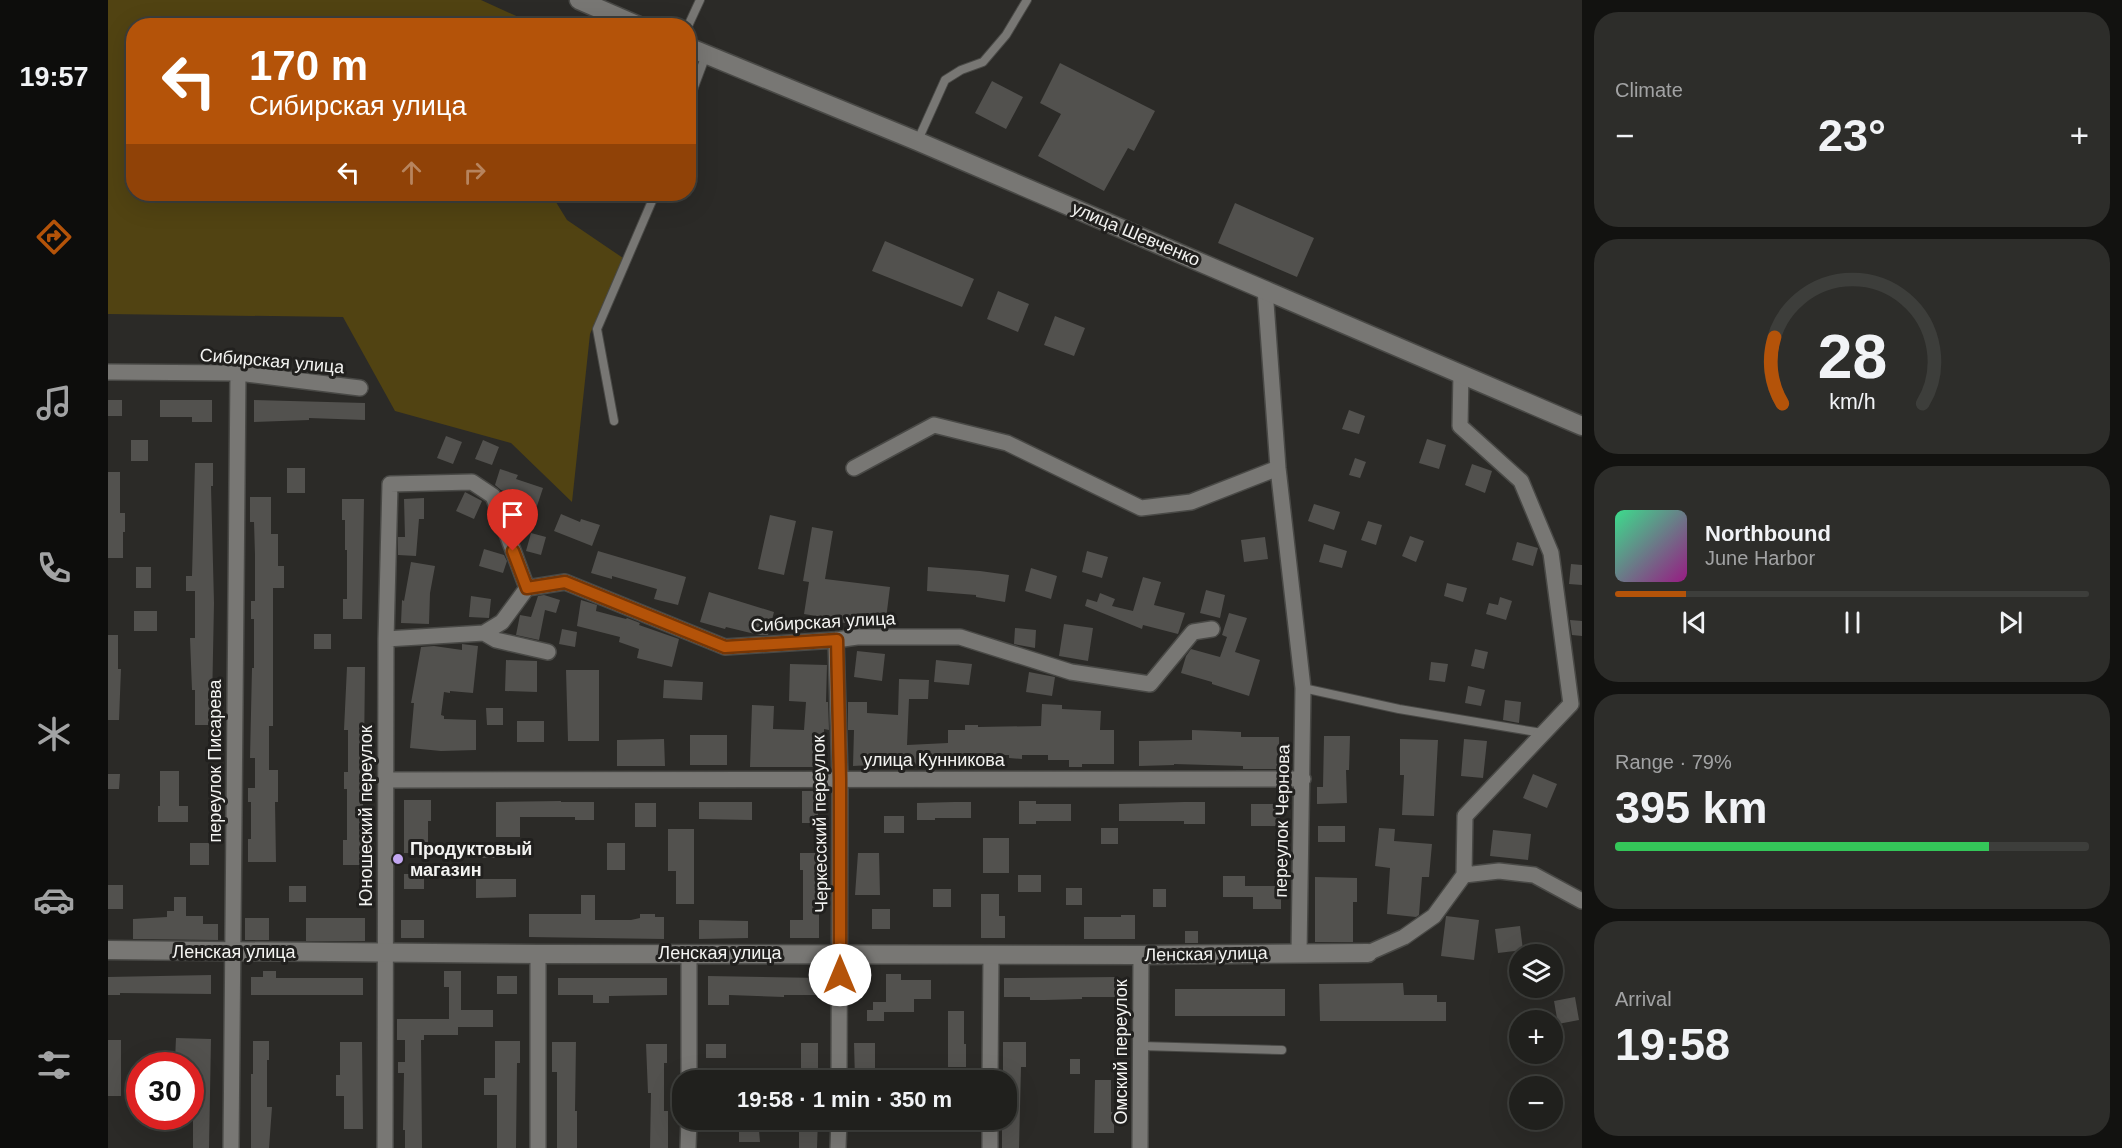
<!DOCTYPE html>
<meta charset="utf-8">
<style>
body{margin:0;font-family:Helvetica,sans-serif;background:#2d2d2a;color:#f1f3f6;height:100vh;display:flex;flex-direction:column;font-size:22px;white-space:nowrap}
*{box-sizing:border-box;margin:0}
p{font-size:20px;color:#a2a3a4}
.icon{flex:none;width:33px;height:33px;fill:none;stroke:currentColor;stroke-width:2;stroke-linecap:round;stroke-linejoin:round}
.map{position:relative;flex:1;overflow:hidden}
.panel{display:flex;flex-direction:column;gap:12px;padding:12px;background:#121210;width:540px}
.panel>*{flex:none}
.top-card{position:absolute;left:18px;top:18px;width:570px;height:183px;border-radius:24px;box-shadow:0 6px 24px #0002,0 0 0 2px #3d3e3b;background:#b45309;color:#fff;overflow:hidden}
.fabs{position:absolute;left:1401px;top:944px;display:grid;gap:12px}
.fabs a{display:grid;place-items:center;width:54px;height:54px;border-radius:50%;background:#20201d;box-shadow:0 6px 24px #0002,0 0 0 2px #3d3e3b;font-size:30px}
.speed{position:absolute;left:18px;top:1052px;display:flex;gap:12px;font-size:30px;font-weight:700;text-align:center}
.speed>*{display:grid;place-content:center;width:78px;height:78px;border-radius:50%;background:#20201d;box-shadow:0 6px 24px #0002,0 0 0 2px #3d3e3b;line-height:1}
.speed .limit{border:9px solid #d22;background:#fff;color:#111}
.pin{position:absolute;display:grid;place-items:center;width:51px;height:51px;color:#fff;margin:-62px -26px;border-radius:50% 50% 50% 0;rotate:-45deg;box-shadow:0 0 6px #0007}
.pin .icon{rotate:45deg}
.me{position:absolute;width:66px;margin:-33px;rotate:0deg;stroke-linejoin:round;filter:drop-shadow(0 0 4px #0008)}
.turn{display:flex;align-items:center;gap:21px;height:126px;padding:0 24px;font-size:27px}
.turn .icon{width:78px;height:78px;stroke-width:2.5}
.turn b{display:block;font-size:42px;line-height:51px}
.lanes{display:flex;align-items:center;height:57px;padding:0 24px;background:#0003;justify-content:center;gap:30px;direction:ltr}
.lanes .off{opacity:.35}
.big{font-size:45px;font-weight:700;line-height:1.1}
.panel .widget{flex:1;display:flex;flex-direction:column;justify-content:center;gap:9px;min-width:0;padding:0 21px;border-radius:24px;background:#2d2d2a}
.panel .dial{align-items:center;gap:0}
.dial svg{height:156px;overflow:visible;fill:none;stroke:#3d3e3b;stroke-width:7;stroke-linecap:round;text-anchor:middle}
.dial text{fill:#f1f3f6;stroke:none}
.song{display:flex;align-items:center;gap:18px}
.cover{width:72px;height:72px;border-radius:9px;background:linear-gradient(135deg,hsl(150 70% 55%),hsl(310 70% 35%))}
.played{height:6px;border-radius:3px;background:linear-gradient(90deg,#b45309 15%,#3d3e3b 15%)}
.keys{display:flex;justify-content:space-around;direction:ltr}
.heat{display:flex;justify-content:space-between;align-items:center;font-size:33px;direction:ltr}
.charge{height:9px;border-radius:4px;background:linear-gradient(90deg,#34c759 79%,#3d3e3b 0)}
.trip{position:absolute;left:564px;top:1070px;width:345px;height:60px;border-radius:24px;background:#20201d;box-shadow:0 6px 24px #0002,0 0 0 2px #3d3e3b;font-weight:700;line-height:60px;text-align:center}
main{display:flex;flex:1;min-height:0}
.tab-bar{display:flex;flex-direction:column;width:108px;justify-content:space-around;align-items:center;background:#0d0d0c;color:#a2a3a4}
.tab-bar .icon{width:42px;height:42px}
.tab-bar .current{color:#b45309}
.tab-bar b{font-size:27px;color:#f1f3f6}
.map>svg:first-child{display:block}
.green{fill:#514312}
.building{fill:#52514e}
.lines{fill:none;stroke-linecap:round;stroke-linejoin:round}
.service-casing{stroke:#494946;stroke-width:10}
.minor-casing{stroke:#494946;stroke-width:18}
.tertiary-casing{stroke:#494946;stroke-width:21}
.service{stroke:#787774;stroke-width:8}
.minor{stroke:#787774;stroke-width:15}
.tertiary{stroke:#787774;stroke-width:18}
.route-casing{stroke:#753606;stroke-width:15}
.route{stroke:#b45309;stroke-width:10}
.poi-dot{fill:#c3a7f2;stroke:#21201e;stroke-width:2}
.labels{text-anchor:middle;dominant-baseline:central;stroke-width:6;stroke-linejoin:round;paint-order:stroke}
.street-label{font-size:18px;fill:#f3f3f1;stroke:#21201e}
.poi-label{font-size:18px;font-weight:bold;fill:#f3f3f1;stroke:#21201e;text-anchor:start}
</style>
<main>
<nav class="tab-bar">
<b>19:57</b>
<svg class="icon current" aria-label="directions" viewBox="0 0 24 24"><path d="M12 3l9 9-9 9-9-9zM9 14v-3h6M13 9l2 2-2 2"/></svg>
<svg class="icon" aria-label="music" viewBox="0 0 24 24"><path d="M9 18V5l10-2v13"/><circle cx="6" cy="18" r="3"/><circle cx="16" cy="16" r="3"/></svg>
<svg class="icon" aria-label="phone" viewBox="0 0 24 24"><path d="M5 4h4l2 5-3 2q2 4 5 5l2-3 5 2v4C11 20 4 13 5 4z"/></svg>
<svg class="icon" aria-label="climate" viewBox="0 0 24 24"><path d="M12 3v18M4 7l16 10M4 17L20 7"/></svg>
<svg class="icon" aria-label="car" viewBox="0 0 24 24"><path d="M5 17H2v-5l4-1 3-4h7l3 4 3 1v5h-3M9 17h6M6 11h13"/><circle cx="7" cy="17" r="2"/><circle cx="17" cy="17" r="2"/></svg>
<svg class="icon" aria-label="filters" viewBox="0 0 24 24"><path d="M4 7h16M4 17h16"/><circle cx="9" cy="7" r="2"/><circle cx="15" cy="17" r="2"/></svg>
</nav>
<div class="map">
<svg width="1474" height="1148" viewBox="0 0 1474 1148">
<rect width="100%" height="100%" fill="#2b2a27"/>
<path class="green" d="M0 0H373L428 25 26 26V194H443L459 220 515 258 482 334 464 502 403 443 287 411 235 317 0 314Z"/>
<path class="building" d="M952 63 1047 111 1026 151 1020 148 996 191 930 156 953 114 932 103Z
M884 81 915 97 898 129 867 113Z
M1127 203 1206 238 1189 277 1110 243Z
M777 241 866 279 854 307 764 271Z
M890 291 921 304 910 332 879 319Z
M947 316 977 328 966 356 936 345Z
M0 400H14V416H0Z
M52 400H104V422H84V417H52Z
M146 400 257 403V420L201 418V420L146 422Z
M1241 410 1257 416 1251 434 1234 429Z
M338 436 354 442 345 464 329 458Z
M1319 439 1338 445 1331 469 1311 463Z
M23 440H40V461H23Z
M375 440 391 447 384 465 367 459Z
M1247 458 1258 462 1252 478 1241 475Z
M87 463H105V486H103L106 603 104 704H107V725H87V690H84L82 638H87V591H78V576H84Z
M1364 464 1384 471 1377 493 1357 485Z
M179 468H197V493H179Z
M392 469 410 475 408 479 435 488 429 506 423 504 416 534 409 533 404 521 410 497 393 490 387 485Z
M0 472H12V513H17V532H15V558H0Z
M357 492 374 501 366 519 348 511Z
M142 497H163V534H170V566H176V588H165V726H161V770H170V802H167L168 862H140V839H143V802H140V788H147V758H142L144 668H146V619H143V601H147V555L146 522H142Z
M316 498V519H311L308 556 290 555V537H297L296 499Z
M234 499H256L254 619H235V599H239V550H237V520H234Z
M1206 504 1232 512 1226 530 1200 521Z
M453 514 472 522 473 519 492 525 484 546 446 531Z
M662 515 688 521 676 575 650 569Z
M1260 521 1274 525 1268 545 1253 540Z
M704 527 725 531 717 579 782 587 777 627 727 622V619L696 614 701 582 695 581Z
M423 533 438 537 433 555 418 551Z
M1302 536 1316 541 1308 562 1294 556Z
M1157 537 1160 559 1136 562 1133 540Z
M1409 542 1430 548 1425 566 1404 560Z
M1216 544 1239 551 1234 568 1211 562Z
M376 549 396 555 399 561 395 573 371 566Z
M490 551 578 577 570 605 546 599 549 589 504 576V579L483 573Z
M979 551 1000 557 994 578 974 572Z
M303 562 327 566 322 593 321 624 293 623 294 600 296 601Z
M1463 564 1474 565V585L1461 584Z
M28 567H43V588H28Z
M820 567 872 571 901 575 897 602 868 597V595L819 591Z
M923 568 949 576 943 599 917 591Z
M1035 577 1053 582 1046 605 1077 613 1070 634 1035 625 1034 629 977 606 979 599 989 602 992 593 1007 599 1004 606 1025 611Z
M1339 583 1359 588 1355 602 1336 596Z
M1098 590 1117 595 1112 618 1092 613Z
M601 592 666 612 660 635H651L618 627 617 629 592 622Z
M436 595 452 600 448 613 437 610 431 640 408 635 412 615 423 617 430 596Z
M363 596 383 599 381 618 361 617Z
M1392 597 1404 601 1398 620 1378 614 1381 603 1390 605Z
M473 600 489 605 488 611 518 619 519 618 532 623 531 625 571 639 564 667 529 658 531 649 511 642 512 637 469 626Z
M26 611H49V631H26Z
M1121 613 1139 618 1127 652 1152 660 1141 696 1104 684V682L1073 673 1078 656 1083 649 1112 657 1119 637 1114 635Z
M1462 620 1474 621V636L1464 635Z
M956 624 985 628 980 661 951 656Z
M907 628 928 630 927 648 906 644Z
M454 629 469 632 467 647 451 644Z
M206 634H223V649H206Z
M0 635H10V669H13L11 720H0Z
M354 644 370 646 365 693 342 691V693L336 692 333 715 336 716V719L368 720V750L333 751 302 748 306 703H303L313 647 326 646 354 650Z
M1367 649 1380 652 1376 669 1363 666Z
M749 651 777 654 774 681 746 677Z
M398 660 429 661V692L397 691Z
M828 660 864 664 861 685 826 682Z
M1323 662 1340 664 1337 682 1321 680Z
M682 664 719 665 718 702H720L721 730 716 729V767H642L644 705 666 706 665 729 696 730 698 702 681 701Z
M239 667H257L256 755H252V804H255L257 865H235V840H239V789H236V772H240V730H236Z
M458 670H491V741H460Z
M921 672 947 677 944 696 918 692Z
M791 679 821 680 820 699H801L799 745 840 743V730H857V725H870V727L933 726 934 704 954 705V709L993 711 992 730H1006V764H974V767H961V760H940V755H914V759L901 758V755H870V764H853V767L814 765 800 766V763L745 766 746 730H740V702H759V713L790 715Z
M556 680 595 682 594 700 555 698Z
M1360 686 1377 690 1373 706 1357 703Z
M1397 700 1413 702 1411 723 1395 720Z
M378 708H395V725H379Z
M409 721H436V742H409Z
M1084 730 1133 732V737H1171V769H1135V766L1066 764V765L1031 766V741L1084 740Z
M582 735H619V765H582Z
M1216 736H1242L1241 770H1238L1239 803 1209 804V787H1215Z
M556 739 557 766H509V740Z
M1292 739 1330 740 1326 816 1294 815 1296 775H1292Z
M1356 739 1379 741 1375 778 1353 776Z
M52 771H71V806H80V822H50V806H52Z
M0 774H12L11 789H0Z
M1425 774 1449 784 1439 808 1415 798Z
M694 791H710V823H694Z
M296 800H323V821H320V853H296Z
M453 801V802H486V820H467V817H412V837H388V802Z
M911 801H928V804H963V821H928V824H911Z
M591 802H644V820L591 819Z
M846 802H863V818H827V820H809V803Z
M1076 802H1097V824H1076V821H1011V804Z
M527 803H548V827H527Z
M1143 804H1172V826H1143Z
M776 816H796V833H776Z
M1210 826H1237V842H1210Z
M993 828H1010V844H993Z
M1271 828 1287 829 1286 841 1324 844 1321 877H1314L1311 915 1308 917 1279 914 1282 868 1267 866Z
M560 829H586V904H568V871H560Z
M1385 830 1423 834 1420 860 1382 856Z
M875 838H901V873H875Z
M82 843H101V865H82Z
M499 843H517V870H499Z
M368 845H387V858H368Z
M692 853H713L714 905H711V938H682V920H695V870H692Z
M750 853H771L772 895H747Z
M296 874H316V889H296Z
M910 875H933V892H910Z
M1115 876H1137V886H1173V909H1145V897H1115Z
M1207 877 1249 878V902H1245V942H1207Z
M368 879H408V897L368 898Z
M0 885H15V909H0Z
M181 886H198V902H181Z
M958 888H974V905H958Z
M825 889H843V907H825Z
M1045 889H1058V907H1045Z
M873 894H891V916H897V938H873Z
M473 895H487V920H523L532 918V914H547V917H556V939L421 937V914H473Z
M66 897H78V916H95V924H110V940L25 939V919L59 917V911H66Z
M764 909H782V929H764Z
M1013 915H1027V939H976V917H1013Z
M1338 916 1371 920 1366 960 1333 956Z
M137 918H161V940H137Z
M198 918H257V941H198Z
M293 920H316V938H293Z
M591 920 640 921V938L591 939Z
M1412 926 1415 950 1390 953 1387 929Z
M1077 931H1090V943H1077Z
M155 971H168V978H255V995H143V977H155Z
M336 971H353V1010H385V1027H350V1035H316V1040H313L314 1148H297V1130H295L296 1073H290V1062H297V1040H289V1019H341V987H336Z
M778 974H793V980H823V999H806V1012H776V1021H759V1010H765V1002H778Z
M103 975V994L12 993V995H0V977Z
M389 976H409V994H389Z
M600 976 714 978V995H676V997L621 995V1005H600Z
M1009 977V997H974V999L937 1000H922V997H896V978Z
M450 978H559V995L501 996V1003H485V995H450Z
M1295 983 1296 995H1329V1002H1338V1021H1212L1211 984Z
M1067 989H1177V1016H1067Z
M1467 997 1471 1020 1450 1024 1446 1001Z
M840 1011H856V1044H858V1067H840Z
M68 1038 103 1039 101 1148H85V1096H82V1060H67Z
M0 1040H13V1096H0Z
M145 1041H161V1060H159V1107H164L161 1148H143V1074H145Z
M387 1041H412V1063H409L408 1148H389V1095H376V1078H387Z
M232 1042H254L255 1129H236V1096H228V1075H232Z
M444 1042H468L467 1111H469V1148H449V1072H444Z
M895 1042H918V1067H913L911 1148H894V1119H898V1080H895Z
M693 1043H710V1080H693Z
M746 1043H767V1080H747Z
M538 1044H559V1063H556V1111H560V1148H542L543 1093H540Z
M598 1044H618V1058H598Z
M962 1059H972V1074H962Z
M987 1080H1003V1112H1006V1133H986Z
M631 1119H650L652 1142H631Z
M691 1119H710L709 1148H691Z
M746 1119H767V1132H746Z"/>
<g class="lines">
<g class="service-casing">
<path id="service" d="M580 26 592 0
M580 103 598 55
M810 140 837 80 853 70 875 62 898 35 919 0
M506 421 489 329 547 194
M1195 688 1291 709 1434 733
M1033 1046 1174 1050"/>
</g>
<g class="minor-casing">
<path id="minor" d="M1157 289 1170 468 1195 688 1191 953
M0 372 130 373 252 388
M746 468 826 425 899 443 1033 508 1083 502 1170 468
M376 633 388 640 440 652
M278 639 376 633 394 622 419 588 457 582 617 647 728 640 749 637H852L963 672 1042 684 1085 632 1104 629
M728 640 732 779 731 1080
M278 780 1195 779
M1356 875 1391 871 1426 875 1474 901
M1260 953 1296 937 1326 916 1356 875 1357 816 1463 704 1443 553 1413 481 1352 426 1353 373
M581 1080V953
M882 1080 883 955
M123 1148 130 373
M277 1148 278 639 282 484 364 482 385 496 419 588
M430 1148V954
M580 1148 581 1119
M730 1148 731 1119
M882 1148V1119
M1032 1148 1033 955"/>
</g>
<g class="tertiary-casing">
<path id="tertiary" d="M471 0 531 26
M580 47 809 141 1474 426
M0 950 430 954 1033 955 1260 953"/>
</g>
<use href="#service" class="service"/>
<use href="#minor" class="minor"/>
<use href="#tertiary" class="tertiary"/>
</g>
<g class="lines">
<g class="route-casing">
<path id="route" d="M405 551 419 588 457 582 617 647 729 640 732 779V975"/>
</g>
<use href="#route" class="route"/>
</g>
<circle class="poi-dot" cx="290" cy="859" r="6"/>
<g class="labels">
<g class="street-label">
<text transform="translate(1028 234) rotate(23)">улица Шевченко</text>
<text transform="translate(164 361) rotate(5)">Сибирская улица</text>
<text transform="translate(715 622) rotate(-3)">Сибирская улица</text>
<text x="826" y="760">улица Кунникова</text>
<text transform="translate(107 761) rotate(-90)">переулок Писарева</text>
<text transform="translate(258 816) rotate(-90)">Юношеский переулок</text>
<text transform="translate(1174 821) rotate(-89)">переулок Чернова</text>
<text transform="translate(712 824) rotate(-91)">Черкесский переулок</text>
<text x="126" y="952">Ленская улица</text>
<text x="612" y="953">Ленская улица</text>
<text transform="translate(1098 954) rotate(-1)">Ленская улица</text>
<text transform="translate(1013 1052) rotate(-90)">Омский переулок</text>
</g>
<g class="poi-label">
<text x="302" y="849">Продуктовый<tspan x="302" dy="21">магазин</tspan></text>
</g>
</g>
</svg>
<div class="fabs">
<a><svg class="icon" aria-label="layers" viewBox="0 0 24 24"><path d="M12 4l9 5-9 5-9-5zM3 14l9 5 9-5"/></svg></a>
<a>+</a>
<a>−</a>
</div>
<div class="speed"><div class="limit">30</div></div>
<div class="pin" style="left:405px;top:551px;background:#d93025"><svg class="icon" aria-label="arrive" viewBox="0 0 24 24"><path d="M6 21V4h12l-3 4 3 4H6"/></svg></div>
<svg class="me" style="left:732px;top:975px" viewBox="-20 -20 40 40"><circle r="19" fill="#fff"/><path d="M0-13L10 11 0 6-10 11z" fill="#b45309"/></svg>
<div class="trip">19:58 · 1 min · 350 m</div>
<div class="top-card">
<div class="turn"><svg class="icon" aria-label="left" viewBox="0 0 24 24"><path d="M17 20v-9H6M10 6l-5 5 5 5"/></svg><div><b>170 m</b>Сибирская улица</div></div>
<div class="lanes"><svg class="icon" aria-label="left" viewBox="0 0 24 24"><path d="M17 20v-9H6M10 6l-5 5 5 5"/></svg><svg class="icon off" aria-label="ahead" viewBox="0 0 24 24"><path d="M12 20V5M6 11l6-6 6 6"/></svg><svg class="icon off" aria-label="right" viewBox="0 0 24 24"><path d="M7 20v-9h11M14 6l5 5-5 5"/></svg></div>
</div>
</div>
<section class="panel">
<div class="widget"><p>Climate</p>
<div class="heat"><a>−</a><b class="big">23°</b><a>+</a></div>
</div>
<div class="widget dial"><svg viewBox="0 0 100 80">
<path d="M14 69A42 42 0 1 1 86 69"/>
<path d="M14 69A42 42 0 0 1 10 35" stroke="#b45309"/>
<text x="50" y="56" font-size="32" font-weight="700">28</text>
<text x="50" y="72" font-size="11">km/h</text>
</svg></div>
<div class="widget">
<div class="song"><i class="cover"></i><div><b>Northbound</b><p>June Harbor</p></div></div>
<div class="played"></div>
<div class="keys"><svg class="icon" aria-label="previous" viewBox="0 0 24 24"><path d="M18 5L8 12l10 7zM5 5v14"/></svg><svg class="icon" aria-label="pause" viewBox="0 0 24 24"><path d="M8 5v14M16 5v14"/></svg><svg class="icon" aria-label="next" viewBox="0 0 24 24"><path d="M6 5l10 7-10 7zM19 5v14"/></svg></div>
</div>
<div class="widget"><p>Range · 79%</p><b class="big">395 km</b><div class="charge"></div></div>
<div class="widget"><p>Arrival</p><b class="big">19:58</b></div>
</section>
</main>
